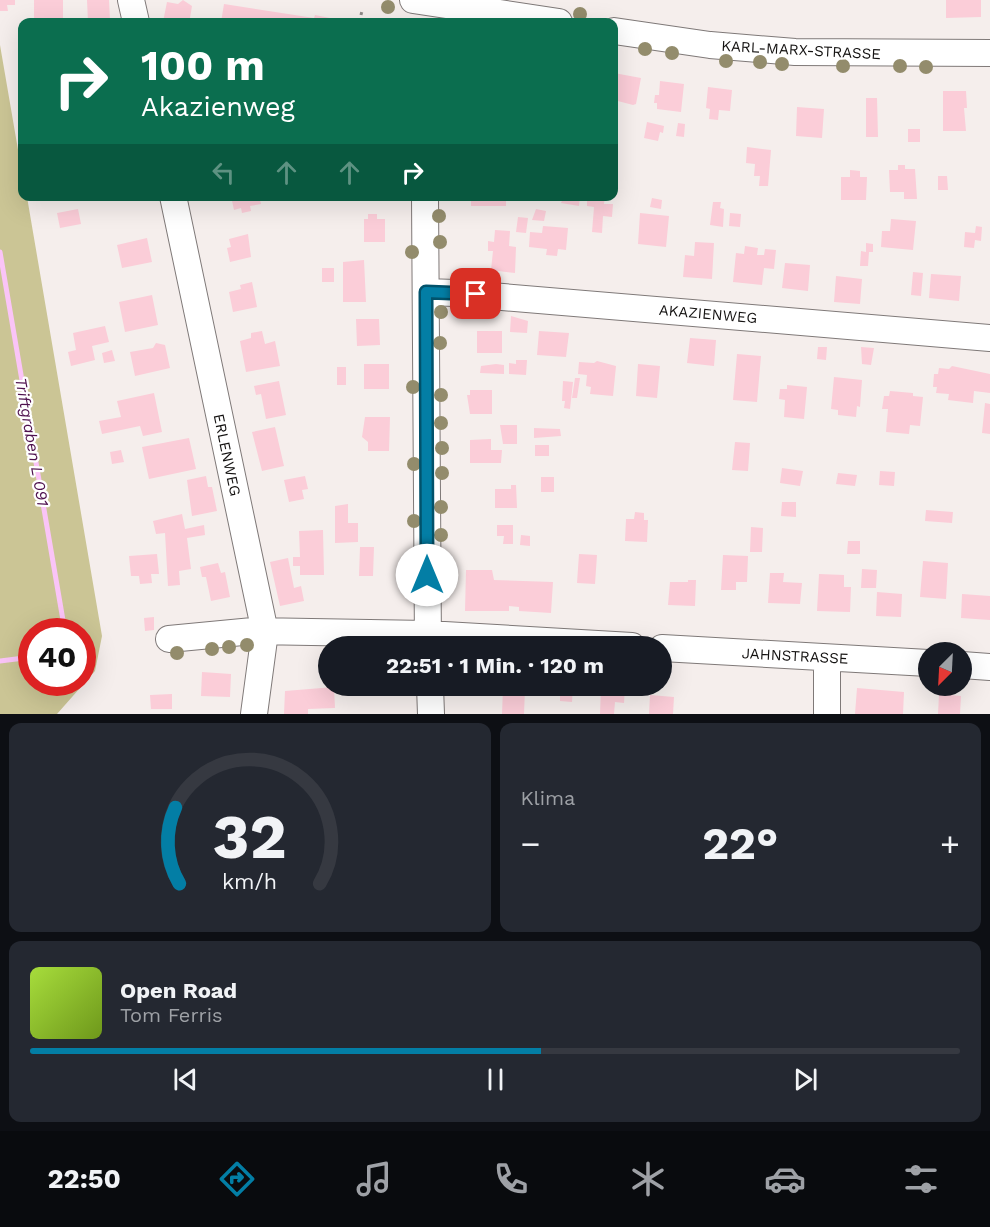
<!DOCTYPE html>
<html lang="de">
<meta charset="utf-8">
<style>
body{margin:0;font-family:"Work Sans",sans-serif;background:#242831;color:#f1f3f6;height:100vh;display:flex;flex-direction:column;font-size:22px;white-space:nowrap}
*{box-sizing:border-box;margin:0}
p{font-size:20px;color:#9ea1a6}
.icon{flex:none;width:33px;height:33px;fill:none;stroke:currentColor;stroke-width:2;stroke-linecap:round;stroke-linejoin:round}
.map{position:relative;height:714px;overflow:hidden}
.panel{display:flex;flex-direction:column;gap:9px;padding:9px;background:#0d0f14;flex:1}
.panel>*{flex:none}
.top-card{position:absolute;left:18px;top:18px;width:600px;height:183px;border-radius:12px;box-shadow:0 6px 24px #0002;background:#0b6e4f;color:#fff;overflow:hidden}
.needle{width:39px;rotate:204deg}
.fabs{position:absolute;left:918px;top:642px;display:grid;gap:12px}
.fabs a{display:grid;place-items:center;width:54px;height:54px;border-radius:50%;background:#171b24;box-shadow:0 6px 24px #0002;font-size:30px}
.speed{position:absolute;left:18px;top:618px;display:flex;gap:12px;font-size:30px;font-weight:700;text-align:center}
.speed>*{display:grid;place-content:center;width:78px;height:78px;border-radius:50%;background:#171b24;box-shadow:0 6px 24px #0002;line-height:1}
.speed .limit{border:9px solid #d22;background:#fff;color:#111}
.pin{position:absolute;display:grid;place-items:center;width:51px;height:51px;color:#fff;margin:-26px;border-radius:12px;box-shadow:0 3px 9px #0006}
.me{position:absolute;width:66px;margin:-33px;rotate:0deg;stroke-linejoin:round;filter:drop-shadow(0 0 4px #0008)}
.turn{display:flex;align-items:center;gap:21px;height:126px;padding:0 24px;font-size:27px}
.turn .icon{width:78px;height:78px;stroke-width:2.5}
.turn b{display:block;font-size:42px;line-height:51px}
.lanes{display:flex;align-items:center;height:57px;padding:0 24px;background:#0003;justify-content:center;gap:30px;direction:ltr}
.lanes .off{opacity:.35}
.big{font-size:45px;font-weight:700;line-height:1.1}
.panel .widget{flex:1;display:flex;flex-direction:column;justify-content:center;gap:9px;min-width:0;padding:0 21px;border-radius:12px;background:#242831}
.panel .dial{align-items:center;gap:0}
.dial svg{height:156px;overflow:visible;fill:none;stroke:#363941;stroke-width:7;stroke-linecap:round;text-anchor:middle}
.dial text{fill:#f1f3f6;stroke:none}
.song{display:flex;align-items:center;gap:18px}
.cover{width:72px;height:72px;border-radius:9px;background:linear-gradient(135deg,hsl(80 70% 55%),hsl(80 70% 35%))}
.played{height:6px;border-radius:3px;background:linear-gradient(90deg,#037ea5 55%,#363941 55%)}
.keys{display:flex;justify-content:space-around;direction:ltr}
.heat{display:flex;justify-content:space-between;align-items:center;font-size:33px;direction:ltr}
.panel .tiles{flex:1;display:grid;gap:9px;grid-template-columns:1fr 1fr}
.widget:last-child{grid-column:span 2}
.trip{position:absolute;left:318px;top:636px;width:354px;height:60px;border-radius:30px;background:#171b24;box-shadow:0 6px 24px #0002;font-weight:700;line-height:60px;text-align:center}
.tabs{display:flex;height:96px;justify-content:space-around;align-items:center;background:#090b0e;color:#9ea1a6}
.tabs .icon{width:42px;height:42px}
.tabs .selected{color:#037ea5}
.tabs b{font-size:27px;color:#f1f3f6}
.map>svg:first-child{display:block}
.green{fill:#cbc595;fill-rule:evenodd}
.lines{fill:none;stroke-linecap:round;stroke-linejoin:round}
.stream{stroke:#fac4f7;stroke-width:5}
.building{fill:#fbcdd8}
.minor-casing{stroke:#7f7978;stroke-width:28}
.path{stroke:#8e8a88;stroke-width:3;stroke-dasharray:3 4.5;stroke-linecap:butt}
.minor{stroke:#fff;stroke-width:26}
.tree{fill:#938c6c}
.route-casing{stroke:#02526b;stroke-width:15}
.route{stroke:#037ea5;stroke-width:10}
.labels{text-anchor:middle;dominant-baseline:central;stroke-width:4.5;stroke-linejoin:round;paint-order:stroke}
.street-label{font-size:15px;fill:#131110;stroke:#fff}
.water-label{font-size:16px;font-style:italic;fill:#4e114e;stroke:#fff}
</style>
<div class="map">
<svg width="990" height="714" viewBox="0 0 990 714">
<rect width="100%" height="100%" fill="#f5eeec"/>
<path class="green" d="M0 45 22 173V196L27 197 102 636 95 671 57 714H0ZM32 632H82V682H32Z"/>
<g class="lines">
<path class="stream" d="M0 252 65 632
M0 661 32 657"/>
</g>
<path class="building" d="M0 0H15V5H7L8 11H0Z
M34 0H63V19H34Z
M87 0H109L110 21 88 22Z
M183 0 192 6 190 18 197 19V22H163L167 2 178 4Z
M946 0H981V17L946 18Z
M224 4 314 18 315 15 330 18 329 22H221Z
M614 73 641 78 636 104 633 105 614 100Z
M660 81 684 84 681 112 657 109V103H654L655 95H659Z
M708 87 732 90 730 111 719 110 718 120 709 119 710 109 706 108Z
M943 91H966L967 108H964L966 131H943Z
M866 98H877L878 137H866Z
M797 107 824 109 822 138 796 136Z
M647 122 664 126 663 133 660 132 658 141 644 138Z
M678 123 685 124 684 137 676 136Z
M908 129H920V142H908Z
M747 147 771 150 768 186H759L760 176H754L755 164 746 163Z
M898 165H905V169H915L917 199H904V192H890L889 170H898Z
M850 170 860 171V177H867L866 200H841V177H850Z
M938 176H947L948 190H938Z
M231 196H259L261 204 250 206 251 211 242 213 241 208 234 210Z
M471 196H506V206H471Z
M564 196H580L579 206 561 203Z
M587 196H605L604 204H613L612 217 603 216 602 233 592 232 594 207 587 206Z
M652 198 662 200 661 209 650 207Z
M713 202H721L720 208 724 209 723 227 710 225Z
M78 209 81 224 60 228 57 213Z
M536 209 546 211 544 221 532 220Z
M640 213 669 216 666 247 638 244Z
M730 213 741 214 740 227 729 226Z
M368 214H377V219H385V242H364V219H368Z
M518 217 528 218 526 233 516 232Z
M891 219 916 221 913 250 881 247 882 231H890Z
M543 226 568 228 566 250 558 249 557 256 546 255 547 249 529 247 530 232 542 233Z
M976 226 982 227 981 241 975 240 974 248 964 247 965 232 975 233Z
M495 230 510 231 509 246 516 247 515 273 491 270 493 251H488V241L494 242Z
M248 234 251 257 230 262 227 248 231 247 229 239Z
M147 238 152 262 122 268 117 245Z
M695 242 714 243 712 279 683 277 685 255 694 256Z
M866 243 873 244V252H869L868 266H860L861 251 866 252Z
M745 246 758 248 757 255H764L765 249 776 250 774 269 764 268 762 285 733 282 736 253 744 254Z
M364 260 366 302H343V262Z
M785 263 810 265 808 291 782 288Z
M322 268H334V282H322Z
M913 272 923 273 921 296 911 295Z
M931 274 961 276 959 301 929 298Z
M836 276 862 279 860 304 834 302Z
M252 282 257 307 233 312 229 292 241 289 240 285Z
M152 295 158 325 125 332 119 302Z
M511 316 528 321 527 333 510 332Z
M356 319H379L380 345 357 346Z
M105 326 109 342 92 346 95 360 71 366 68 352 76 350 73 333Z
M262 331 265 344 275 341 280 366 246 372 240 341 251 338V333Z
M477 331H502V353H477Z
M539 331 569 333 566 357 537 355Z
M690 338 716 340 714 366 687 363Z
M156 343 165 345 170 368 135 376 130 352 153 348Z
M818 347H827L826 360 817 359Z
M861 347 874 348 871 365 862 364Z
M112 350 115 361 104 363 102 353Z
M737 354 761 356 757 402 733 400Z
M516 360H527L526 375 509 374V363L516 364Z
M597 361 616 366 613 396 590 394 591 387 586 386 587 375 578 374 579 362 594 363Z
M364 364H389V389H364Z
M496 364 504 365V374L480 373 481 366Z
M638 364 660 366 657 398 636 396Z
M952 366 990 374V393L974 391 973 403 948 400 949 394 936 393 937 387H933L934 374H938L939 368 949 369Z
M337 367H346V385H337Z
M834 377 862 380 860 407 857 406 856 417 838 415V410L831 409Z
M575 378H580L577 398H572Z
M279 381 286 415 266 419 261 394 256 395 254 386Z
M563 381 573 382 570 409 564 408 565 401H562Z
M787 385 807 387 804 419 784 417 785 400 779 399 780 389H787Z
M470 390H492V414H470L467 395H470Z
M890 391 913 393V396L923 397 920 426 910 425 909 434 886 432 888 409H882L884 396H889Z
M154 393 162 432 143 436 140 426 102 434 99 421 121 417 117 401Z
M985 403 990 404V434L982 433Z
M365 417H390L389 451H368V442L362 437Z
M500 425H517V444H503Z
M275 427 284 466 262 471 252 432Z
M534 428 560 429 561 436 534 438Z
M189 438 196 469 149 479 142 447Z
M491 439V450H502L501 463H470V440Z
M735 442 750 443 748 471 732 470Z
M535 445H549V456H535Z
M121 450 124 462 112 464 110 452Z
M782 468 803 471 800 486 780 483Z
M880 471 895 472 894 486 879 485Z
M838 473 857 475 855 486 836 484Z
M206 476 208 487H212L217 511 192 516 187 480Z
M305 476 308 489 302 490 304 499 289 502 284 480Z
M541 477H554V492H541Z
M511 485H516L517 508H495V489H511Z
M782 502H796V517L781 516Z
M348 504V523H358V542L335 543V506Z
M926 510 953 512 952 523 925 521Z
M635 512 644 513V520H648L647 542 625 541 626 519H634Z
M182 514 185 529 204 525 205 535 187 538 191 569 179 571 180 585 168 586 165 533 156 534 153 521Z
M497 525H513V544H503L504 536H497Z
M751 527 763 528 762 552H750Z
M323 530 324 575H300V566H293V557H300L299 531Z
M521 535 530 536V546L520 545Z
M848 541H860V554H847Z
M360 547H374L373 576H359Z
M157 554 159 574H151L152 583 140 584 139 576H131L129 556Z
M579 554 597 555 595 584 577 583Z
M723 555 748 556 747 582H736V590H721Z
M288 558 294 588 301 586 304 601 280 606 270 562Z
M923 561 948 563 946 599 920 597Z
M218 563 221 573 225 572 230 597 211 601 206 577H202L200 567Z
M862 569 877 570 876 588H861Z
M466 570H492L494 580 553 582 551 613 519 611V607L509 606V611H465Z
M770 573H784L783 582 802 583 800 604 768 603Z
M819 574 844 575V587H851L850 612 817 611Z
M688 580H696L695 606 668 605 670 582H688Z
M877 592 902 594 901 617 876 616Z
M962 594 990 596V620L961 618Z
M154 617V630L145 631 144 618Z
M202 672 231 674 230 697 201 696Z
M549 686H573L572 702 560 701V692H548Z
M601 686H625L624 703 615 702 614 714H600Z
M334 687 335 708 308 709V714H284L285 691Z
M503 688 525 689 524 714H502Z
M857 688 904 692 903 714H855Z
M172 694V709H151L150 695Z
M939 694 961 696 960 714H938Z
M650 695 674 697 673 714H649Z"/>
<g class="lines">
<g class="minor-casing">
<path id="minor" d="M131 0 136 22
M413 0 559 22
M614 31 710 45 795 52 990 53
M173 196 265 632 254 714
M425 196 428 646
M426 292 455 293 990 338
M169 639 253 631 427 634 632 646
M662 648 928 663
M827 658V714
M962 665 990 667
M430 686 431 714"/>
</g>
<path class="path" d="M361 15 362 11"/>
<use href="#minor" class="minor"/>
</g>
<g class="tree">
<circle cx="388" cy="7" r="7"/>
<circle cx="580" cy="14" r="7"/>
<circle cx="645" cy="49" r="7"/>
<circle cx="672" cy="53" r="7"/>
<circle cx="726" cy="61" r="7"/>
<circle cx="760" cy="62" r="7"/>
<circle cx="782" cy="64" r="7"/>
<circle cx="843" cy="66" r="7"/>
<circle cx="900" cy="66" r="7"/>
<circle cx="926" cy="67" r="7"/>
<circle cx="439" cy="216" r="7"/>
<circle cx="440" cy="242" r="7"/>
<circle cx="412" cy="252" r="7"/>
<circle cx="441" cy="312" r="7"/>
<circle cx="440" cy="343" r="7"/>
<circle cx="413" cy="387" r="7"/>
<circle cx="441" cy="395" r="7"/>
<circle cx="441" cy="423" r="7"/>
<circle cx="442" cy="448" r="7"/>
<circle cx="414" cy="464" r="7"/>
<circle cx="442" cy="473" r="7"/>
<circle cx="441" cy="507" r="7"/>
<circle cx="414" cy="521" r="7"/>
<circle cx="441" cy="535" r="7"/>
<circle cx="441" cy="568" r="7"/>
<circle cx="442" cy="591" r="7"/>
<circle cx="247" cy="645" r="7"/>
<circle cx="229" cy="647" r="7"/>
<circle cx="212" cy="649" r="7"/>
<circle cx="177" cy="653" r="7"/>
</g>
<g class="lines">
<g class="route-casing">
<path id="route" d="M427 575 426 292 476 294"/>
</g>
<use href="#route" class="route"/>
</g>
<g class="labels">
<g class="street-label">
<text transform="translate(801 50) rotate(3)">KARL-MARX-STRASSE</text>
<text transform="translate(708 314) rotate(5)">AKAZIENWEG</text>
<text transform="translate(227 455) rotate(78)">ERLENWEG</text>
<text transform="translate(795 656) rotate(3)">JAHNSTRASSE</text>
</g>
<g class="water-label">
<text transform="translate(32 442) rotate(80)">Triftgraben L 091</text>
</g>
</g>
</svg>
<div class="fabs">
<a><svg class="needle" viewBox="-14 -14 28 28"><path d="M0-13l5 13h-10z" fill="#e53935"/><path d="M0 13l5-13h-10z" fill="#9ea1a6"/></svg></a>
</div>
<div class="speed"><div class="limit">40</div></div>
<div class="pin" style="left:476px;top:294px;background:#d93025"><svg class="icon" aria-label="arrive" viewBox="0 0 24 24"><path d="M6 21V4h12l-3 4 3 4H6"/></svg></div>
<svg class="me" style="left:427px;top:575px" viewBox="-20 -20 40 40"><circle r="19" fill="#fff"/><path d="M0-13L10 11 0 6-10 11z" fill="#037ea5"/></svg>
<div class="trip">22:51 · 1 Min. · 120 m</div>
<div class="top-card">
<div class="turn"><svg class="icon" aria-label="right" viewBox="0 0 24 24"><path d="M7 20v-9h11M14 6l5 5-5 5"/></svg><div><b>100 m</b>Akazienweg</div></div>
<div class="lanes"><svg class="icon off" aria-label="left" viewBox="0 0 24 24"><path d="M17 20v-9H6M10 6l-5 5 5 5"/></svg><svg class="icon off" aria-label="ahead" viewBox="0 0 24 24"><path d="M12 20V5M6 11l6-6 6 6"/></svg><svg class="icon off" aria-label="ahead" viewBox="0 0 24 24"><path d="M12 20V5M6 11l6-6 6 6"/></svg><svg class="icon" aria-label="right" viewBox="0 0 24 24"><path d="M7 20v-9h11M14 6l5 5-5 5"/></svg></div>
</div>
</div>
<section class="panel">
<div class="tiles">
<div class="widget dial"><svg viewBox="0 0 100 80">
<path d="M14 69A42 42 0 1 1 86 69"/>
<path d="M14 69A42 42 0 0 1 12 30" stroke="#037ea5"/>
<text x="50" y="56" font-size="32" font-weight="700">32</text>
<text x="50" y="72" font-size="11">km/h</text>
</svg></div>
<div class="widget"><p>Klima</p>
<div class="heat"><a>−</a><b class="big">22°</b><a>+</a></div>
</div>
<div class="widget">
<div class="song"><i class="cover"></i><div><b>Open Road</b><p>Tom Ferris</p></div></div>
<div class="played"></div>
<div class="keys"><svg class="icon" aria-label="previous" viewBox="0 0 24 24"><path d="M18 5L8 12l10 7zM5 5v14"/></svg><svg class="icon" aria-label="pause" viewBox="0 0 24 24"><path d="M8 5v14M16 5v14"/></svg><svg class="icon" aria-label="next" viewBox="0 0 24 24"><path d="M6 5l10 7-10 7zM19 5v14"/></svg></div>
</div>
</div>
</section>
<nav class="tabs">
<b>22:50</b>
<svg class="icon selected" aria-label="directions" viewBox="0 0 24 24"><path d="M12 3l9 9-9 9-9-9zM9 14v-3h6M13 9l2 2-2 2"/></svg>
<svg class="icon" aria-label="music" viewBox="0 0 24 24"><path d="M9 18V5l10-2v13"/><circle cx="6" cy="18" r="3"/><circle cx="16" cy="16" r="3"/></svg>
<svg class="icon" aria-label="phone" viewBox="0 0 24 24"><path d="M5 4h4l2 5-3 2q2 4 5 5l2-3 5 2v4C11 20 4 13 5 4z"/></svg>
<svg class="icon" aria-label="climate" viewBox="0 0 24 24"><path d="M12 3v18M4 7l16 10M4 17L20 7"/></svg>
<svg class="icon" aria-label="car" viewBox="0 0 24 24"><path d="M5 17H2v-5l4-1 3-4h7l3 4 3 1v5h-3M9 17h6M6 11h13"/><circle cx="7" cy="17" r="2"/><circle cx="17" cy="17" r="2"/></svg>
<svg class="icon" aria-label="filters" viewBox="0 0 24 24"><path d="M4 7h16M4 17h16"/><circle cx="9" cy="7" r="2"/><circle cx="15" cy="17" r="2"/></svg>
</nav>
